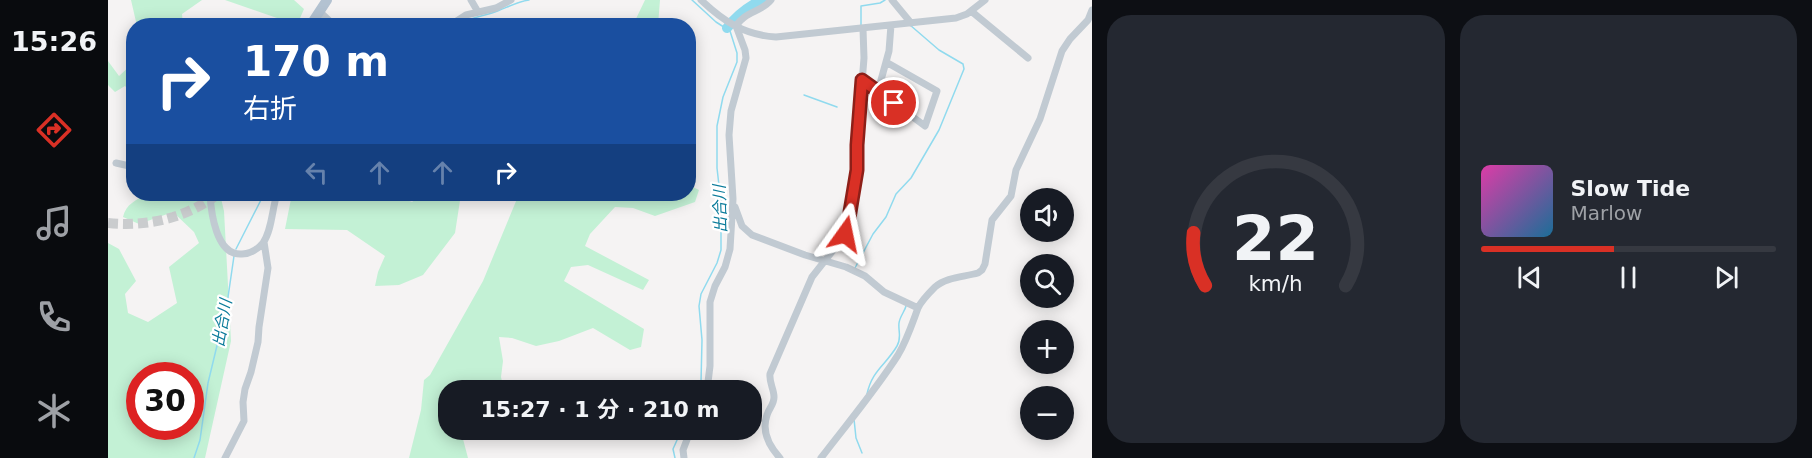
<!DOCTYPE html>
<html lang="ja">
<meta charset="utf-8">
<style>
body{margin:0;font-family:"DejaVu Sans","Noto Sans JP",sans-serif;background:#242831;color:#f1f3f6;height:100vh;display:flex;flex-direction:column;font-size:22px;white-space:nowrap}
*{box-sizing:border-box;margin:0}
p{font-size:20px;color:#9ea1a6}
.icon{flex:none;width:33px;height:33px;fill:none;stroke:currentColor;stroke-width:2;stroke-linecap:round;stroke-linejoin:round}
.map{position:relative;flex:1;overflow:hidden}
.details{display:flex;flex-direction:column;gap:15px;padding:15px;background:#0d0f14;width:720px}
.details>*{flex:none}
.hud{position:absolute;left:18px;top:18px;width:570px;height:183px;border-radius:24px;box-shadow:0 3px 15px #0003;background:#1a4fa0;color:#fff;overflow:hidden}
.tools{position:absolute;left:912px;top:188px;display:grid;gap:12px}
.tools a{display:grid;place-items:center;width:54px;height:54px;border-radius:50%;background:#171b24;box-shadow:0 3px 15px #0003;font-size:30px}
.speed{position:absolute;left:18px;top:362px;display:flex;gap:12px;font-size:30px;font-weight:700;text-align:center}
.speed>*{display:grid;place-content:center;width:78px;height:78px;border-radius:50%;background:#171b24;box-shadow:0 3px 15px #0003;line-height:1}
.speed .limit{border:9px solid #d22;background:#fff;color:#111}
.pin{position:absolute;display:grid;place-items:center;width:51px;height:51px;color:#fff;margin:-26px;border:3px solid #fff;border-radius:50%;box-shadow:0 2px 6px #0007}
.me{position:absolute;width:66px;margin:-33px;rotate:12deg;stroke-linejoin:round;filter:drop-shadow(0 0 4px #0008)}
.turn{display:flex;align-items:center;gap:21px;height:126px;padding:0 18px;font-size:27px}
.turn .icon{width:78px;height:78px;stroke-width:2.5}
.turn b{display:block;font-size:42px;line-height:51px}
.lanes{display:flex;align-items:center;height:57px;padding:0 18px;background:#0003;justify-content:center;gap:30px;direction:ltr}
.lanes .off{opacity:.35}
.details .tile{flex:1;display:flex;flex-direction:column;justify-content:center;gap:9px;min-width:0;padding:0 21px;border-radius:24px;background:#242831}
.details .dial{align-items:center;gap:0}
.dial svg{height:156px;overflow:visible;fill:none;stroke:#363941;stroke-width:7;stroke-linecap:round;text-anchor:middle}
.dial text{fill:#f1f3f6;stroke:none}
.song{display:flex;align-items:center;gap:18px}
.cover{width:72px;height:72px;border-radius:9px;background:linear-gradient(135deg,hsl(320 70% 55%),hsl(200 70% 35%))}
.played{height:6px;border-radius:3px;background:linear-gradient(90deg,#d93025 45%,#363941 45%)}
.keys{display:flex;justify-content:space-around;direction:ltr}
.details .tiles{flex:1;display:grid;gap:15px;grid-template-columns:repeat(2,1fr)}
.trip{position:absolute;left:330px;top:380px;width:324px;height:60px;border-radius:24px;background:#171b24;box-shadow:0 3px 15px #0003;font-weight:700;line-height:60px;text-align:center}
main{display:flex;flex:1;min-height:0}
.tabs{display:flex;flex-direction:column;width:108px;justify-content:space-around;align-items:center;background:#090b0e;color:#9ea1a6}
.tabs .icon{width:42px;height:42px}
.tabs .current{color:#d93025}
.tabs b{font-size:27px;color:#f1f3f6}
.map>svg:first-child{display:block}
.green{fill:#c3f1d5;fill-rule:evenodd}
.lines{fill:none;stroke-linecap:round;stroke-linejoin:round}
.stream{stroke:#90daee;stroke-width:1.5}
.river{stroke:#90daee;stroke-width:10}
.primary-tunnel{stroke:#caccce;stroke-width:10;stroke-dasharray:10 5;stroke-linecap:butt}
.minor{stroke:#c1cad2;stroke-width:7}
.primary{stroke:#b3c2d1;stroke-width:10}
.route-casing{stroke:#8d1f18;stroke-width:15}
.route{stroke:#d93025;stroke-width:10}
.labels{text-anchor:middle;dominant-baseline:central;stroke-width:4.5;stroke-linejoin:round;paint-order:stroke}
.water-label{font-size:16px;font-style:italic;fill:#0c7c9b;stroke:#fff}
</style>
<main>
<nav class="tabs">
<b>15:26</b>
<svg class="icon current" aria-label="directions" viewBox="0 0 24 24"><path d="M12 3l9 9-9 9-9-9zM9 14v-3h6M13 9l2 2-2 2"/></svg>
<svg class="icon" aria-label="music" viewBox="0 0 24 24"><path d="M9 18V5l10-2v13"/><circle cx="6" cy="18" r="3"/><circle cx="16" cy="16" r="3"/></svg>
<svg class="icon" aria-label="phone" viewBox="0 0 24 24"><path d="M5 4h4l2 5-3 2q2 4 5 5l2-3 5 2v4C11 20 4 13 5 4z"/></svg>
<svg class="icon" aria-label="climate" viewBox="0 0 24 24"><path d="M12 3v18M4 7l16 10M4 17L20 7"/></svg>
</nav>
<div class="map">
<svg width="984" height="458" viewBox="0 0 984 458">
<rect width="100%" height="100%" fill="#f5f3f3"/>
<path class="green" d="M23 0H94L74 14 75 25 29 26Z
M117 0H186L196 9 189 25Z
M537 0H552L550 25H525Z
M0 61 11 76 25 63V94L17 86 7 92 0 85Z
M581 185 591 190 587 202 547 216 525 208 507 207 482 234 477 246 541 280 535 290 480 265 463 267 456 281 536 329 533 347 522 350 485 328 451 341 428 346 404 338 391 337 395 361 393 377 396 390H340V429H365L355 439 360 458H301L313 410 316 380 322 375 375 281 411 194H580Z
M39 194H112L116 211 123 341 97 458H0V243L11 249 28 281 17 294 20 313 40 322 69 303 61 267 91 243 86 232 65 212 31 224 15 217C18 204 28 200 39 194ZM32 375H82V426H32Z
M184 194H283L304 202 314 194H353L347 233 315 275 291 285 267 286 270 272 277 256 239 230 177 229Z"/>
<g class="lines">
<path class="stream" d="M584 0 608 22 622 31 629 53V62L615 97 609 126V168L613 203V250L609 263 593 294 591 306 594 340 593 382 591 390
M753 25V6L772 3 777 0
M348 26C360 18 371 17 384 13 397 9 407 2 421 0
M696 95 729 107
M746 100 750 95
M128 249 156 194
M747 268 765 234 778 217 788 194 803 178 831 130 856 69 855 64 831 50 802 25
M759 394C764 370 778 365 789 346 794 338 790 331 791 323 792 316 797 311 798 306
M746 419 748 438 754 453
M86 458 92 440 100 383 119 304 126 256
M567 458 565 449 574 429"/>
<path class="river" d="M619 28C629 15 639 7 654 0"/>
<path class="primary-tunnel" d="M0 223C40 227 78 218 110 194"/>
<path class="minor" d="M363 0 370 12
M593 0C615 21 636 35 668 37L848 18 859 14 877 0
M784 0 803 23
M211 11 227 26
M863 11 920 58
M341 26 358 15 388 8 403 0
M754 80 770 91 781 51 783 25
M770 91 817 126 829 91 778 62
M8 163 26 167
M102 194C103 212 108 256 134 254 142 254 150 249 155 243 164 230 164 209 169 194
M627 207 634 226 644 235 697 255 738 267 757 276 776 292 810 308
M599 390 602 366V302L607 286 617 267 622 249 625 199 621 135 623 111 638 58 637 50 628 26C637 11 654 12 663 0
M117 458 136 421 135 402 137 389 143 372 150 342 151 327 160 268 156 242
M576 458 575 450 583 429
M672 458C661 446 653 432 659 415 661 408 666 405 666 397 666 389 661 383 662 374L704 277 734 239 739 229 749 170V145L756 58 755 29
M713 458C739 424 767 391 790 355 799 340 804 324 810 308 813 301 821 293 827 287 838 277 856 277 870 273L874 270 877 264 884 220 903 196 908 170 932 119 954 51 962 39 980 20 984 10"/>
<path class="primary" d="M202 26 219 0"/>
</g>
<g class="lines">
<g class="route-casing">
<path id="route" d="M737 234 741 218 749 170V145L754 80 786 103"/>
</g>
<use href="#route" class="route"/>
</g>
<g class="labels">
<g class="water-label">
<text transform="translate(612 209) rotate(-92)">出合川</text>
<text transform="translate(114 323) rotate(-80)">出合川</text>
</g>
</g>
</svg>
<div class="tools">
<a><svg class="icon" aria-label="sound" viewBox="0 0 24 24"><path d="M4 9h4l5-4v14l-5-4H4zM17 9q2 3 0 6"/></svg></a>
<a><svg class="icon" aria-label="search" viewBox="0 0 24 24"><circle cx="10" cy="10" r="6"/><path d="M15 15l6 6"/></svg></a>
<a>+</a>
<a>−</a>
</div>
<div class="speed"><div class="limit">30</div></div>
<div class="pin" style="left:786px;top:103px;background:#d93025"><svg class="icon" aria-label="arrive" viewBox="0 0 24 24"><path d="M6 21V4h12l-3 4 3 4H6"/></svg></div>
<svg class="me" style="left:737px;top:234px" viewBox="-20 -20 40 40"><path d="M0-17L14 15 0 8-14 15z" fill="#d93025" stroke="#fff" stroke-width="4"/></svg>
<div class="trip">15:27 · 1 分 · 210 m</div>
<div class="hud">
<div class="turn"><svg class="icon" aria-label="right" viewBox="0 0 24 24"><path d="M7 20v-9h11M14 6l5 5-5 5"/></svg><div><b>170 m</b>右折</div></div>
<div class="lanes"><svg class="icon off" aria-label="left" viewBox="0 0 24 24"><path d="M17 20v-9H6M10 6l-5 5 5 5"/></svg><svg class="icon off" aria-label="ahead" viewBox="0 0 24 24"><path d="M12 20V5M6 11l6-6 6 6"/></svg><svg class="icon off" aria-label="ahead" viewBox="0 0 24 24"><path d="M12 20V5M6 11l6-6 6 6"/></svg><svg class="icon" aria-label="right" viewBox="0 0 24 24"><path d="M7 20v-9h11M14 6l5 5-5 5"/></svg></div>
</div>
</div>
<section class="details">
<div class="tiles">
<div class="tile dial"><svg viewBox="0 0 100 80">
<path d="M14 69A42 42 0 1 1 86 69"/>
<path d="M14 69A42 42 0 0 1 8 42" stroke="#d93025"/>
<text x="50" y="56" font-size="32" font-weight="700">22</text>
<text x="50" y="72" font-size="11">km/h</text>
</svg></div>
<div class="tile">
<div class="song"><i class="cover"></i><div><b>Slow Tide</b><p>Marlow</p></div></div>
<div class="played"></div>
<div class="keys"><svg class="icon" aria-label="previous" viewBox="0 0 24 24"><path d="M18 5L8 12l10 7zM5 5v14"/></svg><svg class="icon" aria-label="pause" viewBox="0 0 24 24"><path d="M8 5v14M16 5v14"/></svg><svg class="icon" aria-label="next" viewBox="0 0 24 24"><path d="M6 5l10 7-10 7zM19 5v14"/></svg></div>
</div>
</div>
</section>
</main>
